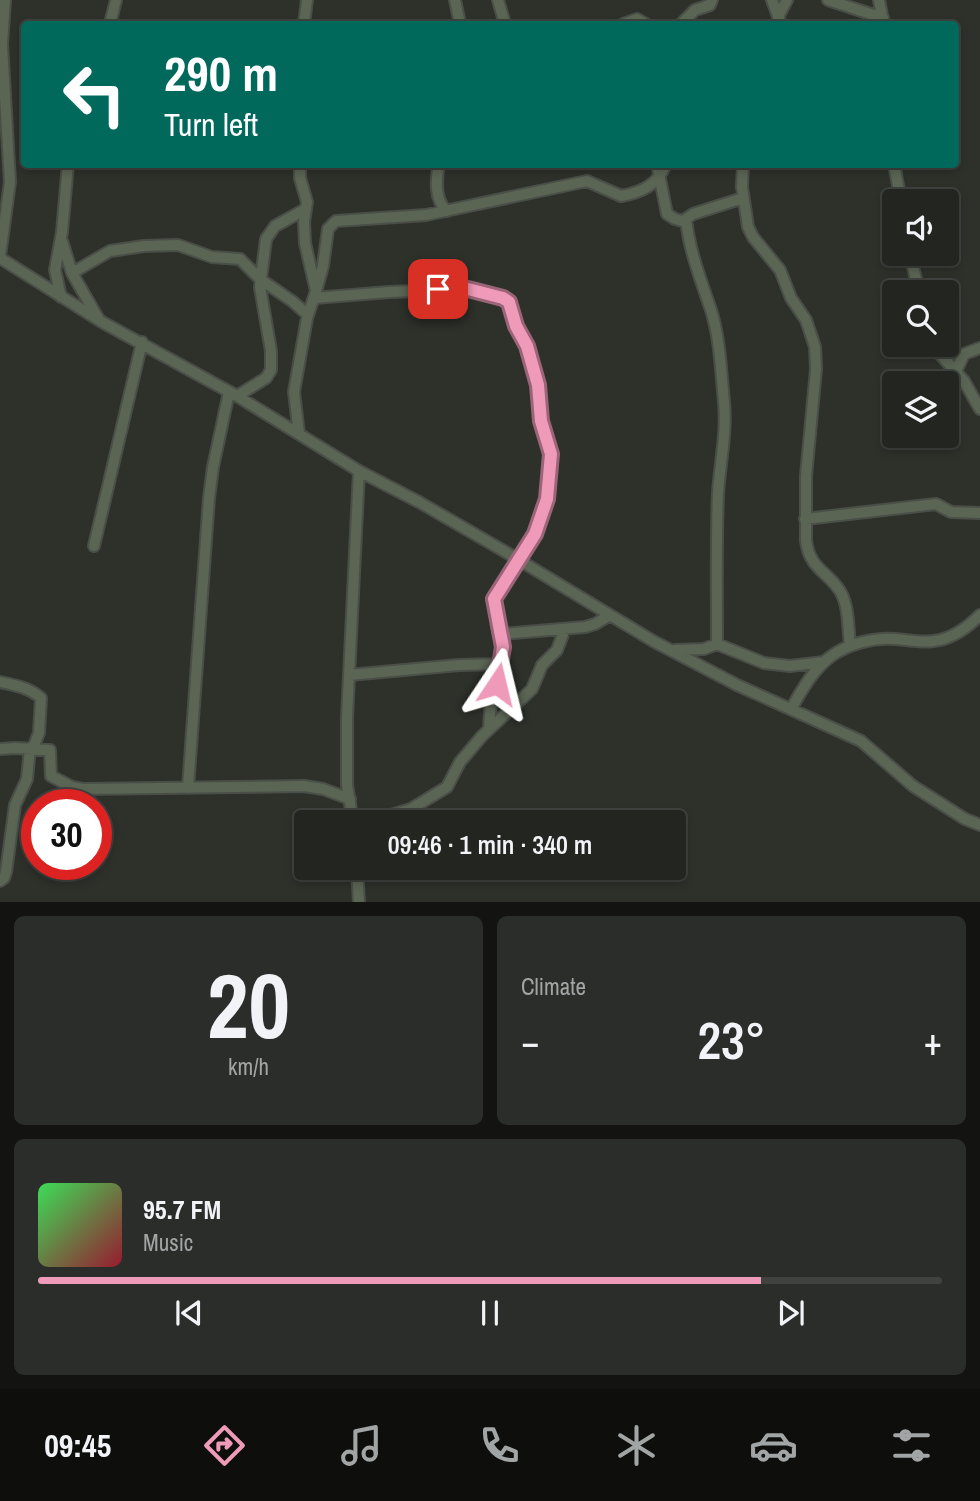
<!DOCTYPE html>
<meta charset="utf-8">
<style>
body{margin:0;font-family:"Archivo Narrow",sans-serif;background:#2a2d29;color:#f1f3f6;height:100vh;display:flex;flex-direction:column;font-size:26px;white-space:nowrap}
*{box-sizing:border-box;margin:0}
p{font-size:23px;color:#a2a5a5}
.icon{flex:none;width:38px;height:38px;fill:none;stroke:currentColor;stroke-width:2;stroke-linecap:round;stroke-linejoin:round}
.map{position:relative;height:902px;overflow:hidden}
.side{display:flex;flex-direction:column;gap:14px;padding:14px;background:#131412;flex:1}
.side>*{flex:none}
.banner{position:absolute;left:21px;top:21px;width:938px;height:147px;border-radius:7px;box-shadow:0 4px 10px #0003,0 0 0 2px #3f423e;background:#00695c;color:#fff;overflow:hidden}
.fabs{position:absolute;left:882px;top:189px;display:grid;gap:14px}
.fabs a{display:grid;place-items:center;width:77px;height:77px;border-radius:7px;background:#222520;box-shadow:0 4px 10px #0003,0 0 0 2px #3f423e;font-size:35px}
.speed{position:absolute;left:21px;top:789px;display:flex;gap:14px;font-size:35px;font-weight:700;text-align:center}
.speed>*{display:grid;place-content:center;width:91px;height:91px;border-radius:50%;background:#222520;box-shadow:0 4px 10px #0003,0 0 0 2px #3f423e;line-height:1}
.speed .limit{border:10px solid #d22;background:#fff;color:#111}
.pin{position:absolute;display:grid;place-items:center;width:60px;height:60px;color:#fff;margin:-30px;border-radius:14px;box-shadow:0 4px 10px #0006}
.me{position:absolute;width:77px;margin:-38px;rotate:10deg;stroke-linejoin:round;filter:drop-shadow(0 0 5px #0008)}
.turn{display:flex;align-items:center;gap:24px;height:147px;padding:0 28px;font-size:32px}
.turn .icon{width:91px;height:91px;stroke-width:2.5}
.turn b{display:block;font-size:49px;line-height:60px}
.big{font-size:52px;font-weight:600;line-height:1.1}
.side .tile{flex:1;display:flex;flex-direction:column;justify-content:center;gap:10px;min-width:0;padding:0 24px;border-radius:10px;background:#2a2d29}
.side .dial{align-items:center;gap:0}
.dial b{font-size:91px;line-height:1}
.song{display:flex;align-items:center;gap:21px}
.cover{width:84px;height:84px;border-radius:10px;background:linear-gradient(135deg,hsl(130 70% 55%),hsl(350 70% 35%))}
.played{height:7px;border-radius:4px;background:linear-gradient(90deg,#ef9ab8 80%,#3f423e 80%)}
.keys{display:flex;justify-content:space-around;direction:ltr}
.heat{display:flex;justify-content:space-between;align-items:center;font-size:38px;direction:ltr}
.side .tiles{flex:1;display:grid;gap:14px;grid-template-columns:1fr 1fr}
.tile:last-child{grid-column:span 2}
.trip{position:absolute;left:294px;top:810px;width:392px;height:70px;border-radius:7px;background:#222520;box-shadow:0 4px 10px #0003,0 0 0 2px #3f423e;font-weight:600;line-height:70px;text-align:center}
.dock{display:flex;height:112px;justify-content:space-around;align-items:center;background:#0e0f0d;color:#a2a5a5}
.dock .icon{width:49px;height:49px}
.dock .active{color:#ef9ab8}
.dock b{font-size:32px;color:#f1f3f6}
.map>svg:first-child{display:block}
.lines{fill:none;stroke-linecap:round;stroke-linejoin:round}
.minor-casing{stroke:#4a4e48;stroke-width:14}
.minor{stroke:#5b6554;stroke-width:10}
.route-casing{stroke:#9b6478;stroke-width:18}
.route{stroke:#ef9ab8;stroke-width:12}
</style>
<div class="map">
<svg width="980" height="903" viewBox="0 0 980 903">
<rect width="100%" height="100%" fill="#2d312a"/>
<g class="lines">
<g class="minor-casing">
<path id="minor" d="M455 0 460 24
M498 0 505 24
M772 0 781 24
M828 0 883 18
M879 0 883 21
M778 17 787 0
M110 24 116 0
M304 24 307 0
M623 24 637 19 646 24
M681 24 695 10 710 5 712 0
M439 164C436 180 434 200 447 211
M657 164 667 214 675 219 686 222
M743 164 742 187 748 227 753 237 780 270 791 298 806 320 815 347 816 369 806 476V541C810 569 827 571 840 591 849 605 848 629 850 645
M894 164 901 201
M62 241 72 273 98 318
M910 254 919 292
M0 256 10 182 2 44 5 0
M0 258 102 322 237 396 359 471 419 502 509 554 653 641 737 685 861 741 913 786 965 819 980 825
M72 273 110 251 144 246 178 245 212 257 240 259 260 279 292 301 308 315
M316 291 323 266 328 229 336 221 426 215 587 181 621 196C643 192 657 185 666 164
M61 297 55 270 62 232 68 164
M314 298 389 292 468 289 503 298 509 302 516 326 527 346 538 385 541 421 550 448 551 470 547 499 540 522 494 599 503 655 497 684 491 698 489 728
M932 345 964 381 980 409
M956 371 964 354 980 348
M237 396 266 378 271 370V351L260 287 266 239 275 226 306 209
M299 434 294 392 307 318 316 291 305 243 304 222 307 202 300 178V164
M805 519 936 504 951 512 980 513
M94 546 142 342
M501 634 585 627 595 624 610 615
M717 644C717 593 716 544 718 493 720 463 727 433 724 402 721 372 720 336 710 307 700 278 689 249 686 219L693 214 743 198
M675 650 704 649 717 644 764 663 790 666 824 662
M349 675 459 665 501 664
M0 682C15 685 30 688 41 698L39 733 33 748
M791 709C802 690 812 671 830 657 847 644 874 637 896 639 908 640 922 643 934 641 951 639 968 627 980 615
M0 749 15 748 50 750 51 776 72 787 83 789 304 786 323 789 350 799
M188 788 209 498 213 467 229 392
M353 822 347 785V717L359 471
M368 822 411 809 447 787 460 762 482 736 532 689 542 665 557 650 565 629
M357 868 359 903
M0 881 4 878 6 872 15 805 27 779 30 748"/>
</g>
<use href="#minor" class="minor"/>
</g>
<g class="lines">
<g class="route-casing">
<path id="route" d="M438 289H468L503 298 509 302 516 326 527 346 538 385 541 421 551 454 547 499 535 534 494 599 503 647 497 684"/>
</g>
<use href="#route" class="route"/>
</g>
</svg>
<div class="fabs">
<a><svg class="icon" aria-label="sound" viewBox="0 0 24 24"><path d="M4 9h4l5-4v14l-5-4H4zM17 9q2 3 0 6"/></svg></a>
<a><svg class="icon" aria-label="search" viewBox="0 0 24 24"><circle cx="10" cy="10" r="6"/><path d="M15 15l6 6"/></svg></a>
<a><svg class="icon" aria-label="layers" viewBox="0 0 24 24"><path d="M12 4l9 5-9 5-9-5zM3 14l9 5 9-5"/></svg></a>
</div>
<div class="speed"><div class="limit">30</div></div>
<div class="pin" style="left:438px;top:289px;background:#d93025"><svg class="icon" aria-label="arrive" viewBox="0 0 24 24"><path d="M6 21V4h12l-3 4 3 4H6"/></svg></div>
<svg class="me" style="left:497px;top:684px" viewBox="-20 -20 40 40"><path d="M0-17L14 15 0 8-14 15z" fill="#ef9ab8" stroke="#fff" stroke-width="4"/></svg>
<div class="trip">09:46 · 1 min · 340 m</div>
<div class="banner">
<div class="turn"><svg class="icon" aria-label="left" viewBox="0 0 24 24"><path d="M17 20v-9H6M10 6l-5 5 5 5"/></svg><div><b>290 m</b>Turn left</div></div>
</div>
</div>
<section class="side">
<div class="tiles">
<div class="tile dial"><b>20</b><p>km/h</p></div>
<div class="tile"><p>Climate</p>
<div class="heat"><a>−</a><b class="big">23°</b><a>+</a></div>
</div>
<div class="tile">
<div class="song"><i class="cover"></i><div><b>95.7 FM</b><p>Music</p></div></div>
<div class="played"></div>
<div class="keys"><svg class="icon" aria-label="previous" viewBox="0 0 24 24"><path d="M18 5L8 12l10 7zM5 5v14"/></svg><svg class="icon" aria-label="pause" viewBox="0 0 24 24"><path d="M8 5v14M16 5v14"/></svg><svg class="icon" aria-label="next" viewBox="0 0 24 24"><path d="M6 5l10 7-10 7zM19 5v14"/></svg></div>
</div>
</div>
</section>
<nav class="dock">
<b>09:45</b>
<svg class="icon active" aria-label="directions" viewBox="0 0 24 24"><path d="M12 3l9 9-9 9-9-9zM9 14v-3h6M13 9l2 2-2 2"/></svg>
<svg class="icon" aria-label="music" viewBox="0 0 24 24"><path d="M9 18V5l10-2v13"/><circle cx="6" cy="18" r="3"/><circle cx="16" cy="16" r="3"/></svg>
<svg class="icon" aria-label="phone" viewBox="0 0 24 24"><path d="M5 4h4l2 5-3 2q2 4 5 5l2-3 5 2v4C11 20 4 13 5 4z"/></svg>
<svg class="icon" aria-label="climate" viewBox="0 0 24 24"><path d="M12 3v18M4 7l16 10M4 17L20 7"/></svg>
<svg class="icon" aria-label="car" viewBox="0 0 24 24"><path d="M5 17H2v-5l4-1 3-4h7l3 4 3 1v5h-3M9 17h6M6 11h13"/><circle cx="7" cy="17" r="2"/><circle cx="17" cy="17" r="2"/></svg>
<svg class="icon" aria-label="filters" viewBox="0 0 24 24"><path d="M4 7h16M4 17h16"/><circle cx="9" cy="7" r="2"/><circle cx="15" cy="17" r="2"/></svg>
</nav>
